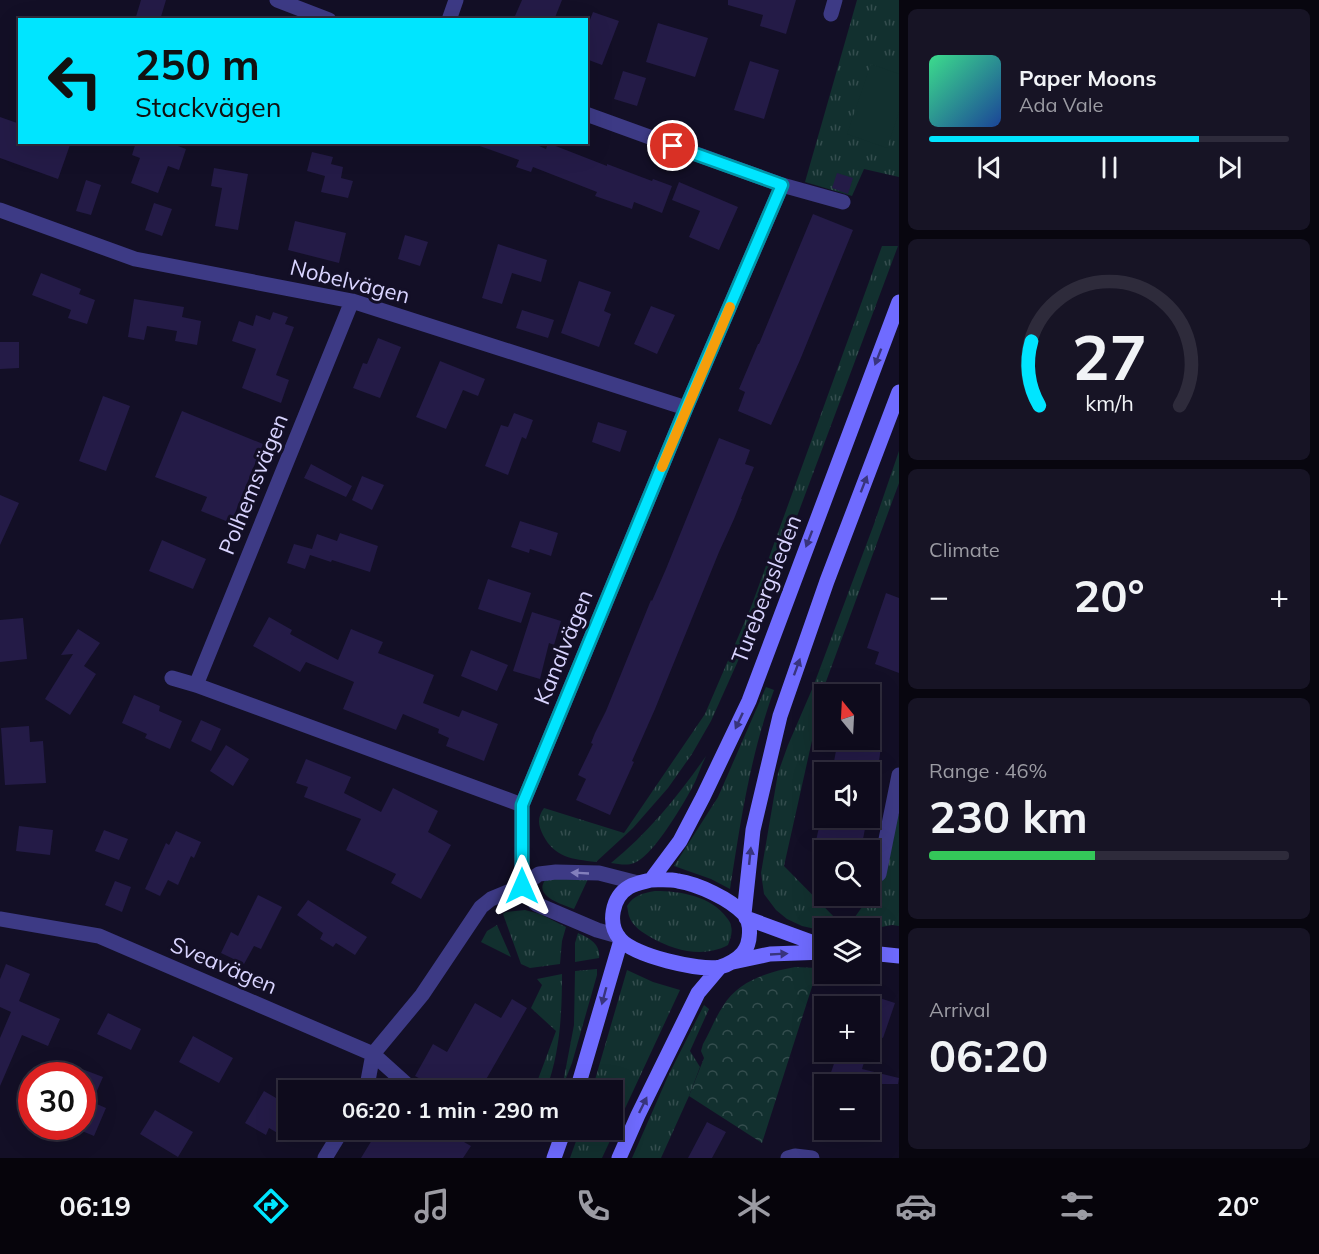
<!DOCTYPE html>
<meta charset="utf-8">
<style>
body{margin:0;font-family:Mulish,sans-serif;background:#171425;color:#f1f3f6;height:100vh;display:flex;flex-direction:column;font-size:22px;white-space:nowrap}
*{box-sizing:border-box;margin:0}
p{font-size:20px;color:#9b9ba3}
.icon{flex:none;width:33px;height:33px;fill:none;stroke:currentColor;stroke-width:2;stroke-linecap:round;stroke-linejoin:round}
.map{position:relative;flex:1;overflow:hidden}
.details{display:flex;flex-direction:column;gap:9px;padding:9px;background:#08060f;width:420px}
.details>*{flex:none}
.hud{position:absolute;left:18px;top:18px;width:570px;height:126px;border-radius:0px;box-shadow:0 6px 24px #0002,0 0 0 2px #2e2b3b;background:#00e5ff;color:#111;overflow:hidden}
.needle{width:39px;rotate:342deg}
.fabs{position:absolute;left:814px;top:684px;display:grid;gap:12px}
.fabs a{display:grid;place-items:center;width:66px;height:66px;border-radius:0px;background:#0e0b1c;box-shadow:0 6px 24px #0002,0 0 0 2px #2e2b3b;font-size:30px}
.speed{position:absolute;left:18px;top:1062px;display:flex;gap:12px;font-size:30px;font-weight:700;text-align:center}
.speed>*{display:grid;place-content:center;width:78px;height:78px;border-radius:50%;background:#0e0b1c;box-shadow:0 6px 24px #0002,0 0 0 2px #2e2b3b;line-height:1}
.speed .limit{border:9px solid #d22;background:#fff;color:#111}
.pin{position:absolute;display:grid;place-items:center;width:51px;height:51px;color:#fff;margin:-26px;border:3px solid #fff;border-radius:50%;box-shadow:0 2px 6px #0007}
.me{position:absolute;width:66px;margin:-33px;rotate:0deg;stroke-linejoin:round;filter:drop-shadow(0 0 4px #0008)}
.turn{display:flex;align-items:center;gap:21px;height:126px;padding:0 18px;font-size:27px}
.turn .icon{width:78px;height:78px;stroke-width:2.5}
.turn b{display:block;font-size:42px;line-height:51px}
.big{font-size:45px;font-weight:700;line-height:1.1}
.details .widget{flex:1;display:flex;flex-direction:column;justify-content:center;gap:9px;min-width:0;padding:0 21px;border-radius:9px;background:#171425}
.details .dial{align-items:center;gap:0}
.dial svg{height:156px;overflow:visible;fill:none;stroke:#2e2b3b;stroke-width:7;stroke-linecap:round;text-anchor:middle}
.dial text{fill:#f1f3f6;stroke:none}
.song{display:flex;align-items:center;gap:18px}
.cover{width:72px;height:72px;border-radius:9px;background:linear-gradient(135deg,hsl(150 70% 55%),hsl(220 70% 35%))}
.played{height:6px;border-radius:3px;background:linear-gradient(90deg,#00e5ff 75%,#2e2b3b 75%)}
.keys{display:flex;justify-content:space-around;direction:ltr}
.heat{display:flex;justify-content:space-between;align-items:center;font-size:33px;direction:ltr}
.charge{height:9px;border-radius:4px;background:linear-gradient(90deg,#34c759 46%,#2e2b3b 0)}
.trip{position:absolute;left:278px;top:1080px;width:345px;height:60px;border-radius:0px;background:#0e0b1c;box-shadow:0 6px 24px #0002,0 0 0 2px #2e2b3b;font-weight:700;line-height:60px;text-align:center}
.dock{display:flex;height:96px;justify-content:space-around;align-items:center;background:#06040b;color:#9b9ba3}
.dock .icon{width:42px;height:42px}
.dock .selected{color:#00e5ff}
.dock b{font-size:27px;color:#f1f3f6}
main{display:flex;flex:1;min-height:0}
.map>svg:first-child{display:block}
.grass{fill:url(#grass-tufts)}
.forest{fill:url(#forest-crowns)}
.pitch{fill:#12302f}
.building{fill:#241b47}
.lines{fill:none;stroke-linecap:round;stroke-linejoin:round}
.street{stroke:#3d3a85;stroke-width:15}
.secondary{stroke:#6f6bff;stroke-width:15}
.oneway{fill:#38347d}
.oneway2{fill:#837fbc}
.route-casing{stroke:#0095a6;stroke-width:15}
.route{stroke:#00e5ff;stroke-width:10}
.slow{stroke:#f59e0b;stroke-width:10}
.labels{text-anchor:middle;dominant-baseline:central;stroke-width:6;stroke-linejoin:round;paint-order:stroke}
.street-label{font-size:22px;fill:#d9d4ff;stroke:#130f26}
</style>
<main>
<div class="map">
<svg width="899" height="1158" viewBox="0 0 899 1158">
<defs>
<pattern id="grass-tufts" width="24" height="20" patternUnits="userSpaceOnUse" patternTransform="scale(1.5)"><rect width="24" height="20" fill="#12302f"/><path d="M3 7l-1-3M5 7V3M7 7l1-3M15 17l-1-3M17 17v-4M19 17l1-3" fill="none" stroke="#344d4e"/></pattern>
<pattern id="forest-crowns" width="20" height="18" patternUnits="userSpaceOnUse" patternTransform="scale(1.5)"><rect width="20" height="18" fill="#12302f"/><path d="M2 6a3 3 0 1 1 6 0M12 15a3 3 0 1 1 6 0" fill="none" stroke="#344d4e"/></pattern>
</defs>
<rect width="100%" height="100%" fill="#130f26"/>
<path class="grass" d="M857 0H899V177L864 169 852 196 805 182Z
M882 246H898L768 594 711 721 692 754 668 788 633 828 596 862C572 859 555 858 543 835 538 824 537 818 544 808L624 833 705 714 751 607Z
M899 451V483L824 687 784 866 840 923 835 928H825L824 931 802 926 787 919 776 910 764 894 761 873 778 773 788 745 813 687 874 524Z
M766 687 774 690C750 757 741 819 730 889L711 879 674 866 718 797Z
M706 756C702 764 699 773 695 782 686 800 653 857 634 863 627 866 619 864 611 863 648 833 679 795 706 756Z
M897 814 899 815V926L892 925 870 929 851 928 850 926 852 921 883 878Z
M546 879H588L574 909C562 904 532 896 546 879Z
M655 891C681 891 711 896 727 918 729 921 731 923 731 926 733 933 730 939 728 945 704 958 675 951 652 938 643 933 632 926 629 916 628 913 628 910 627 906 634 895 643 893 655 891Z
M525 910 540 914 566 927 562 941 560 964 530 968 521 964 503 914 506 912Z
M497 925 511 957 481 942 487 931Z
M578 933C589 938 601 944 599 958L575 962V943Z
M597 969V975L572 1063 562 1088 574 1025 575 971Z
M627 970 653 982 680 990 602 1158H570L580 1130H612V1090H592Z
M562 974C562 1014 560 1053 546 1090H534L556 1031 531 1008 542 985 537 979Z
M704 1005 709 1009 690 1051 700 1067 689 1096 661 1158H632L668 1076Z"/>
<path class="forest" d="M795 967 818 968 762 1143 689 1096 704 1058 701 1051 703 1044C710 1032 715 1018 723 1006 738 981 768 972 795 967Z"/>
<path class="pitch" d="M871 64 899 74V112L887 148 847 134Z"/>
<path class="building" d="M141 0H166L160 20H135Z
M522 0H562L554 20H525L515 16Z
M728 0H796L786 34 760 26 763 15 728 5Z
M593 12 619 21 602 65 586 59V30Z
M658 23 708 38 695 77 646 62Z
M750 61 779 70 764 119 734 110Z
M623 71 646 78 637 106 614 99Z
M0 117 20 124V142H71L58 179 0 158Z
M136 142H167L186 149 179 170 168 166 158 193 131 183 140 158 132 155Z
M478 142H530L546 149 548 143 607 166V164L652 181 653 179 672 186 662 213 634 202 632 209 595 196 597 192 533 167 531 172 516 167 519 160 477 145Z
M312 152 333 157 331 164 343 167 341 178 353 181 348 198 321 192 325 176 307 171Z
M214 168 248 174 238 230 215 226 222 188 211 186Z
M837 173 853 178 848 194 832 188Z
M86 180 101 185 91 215 76 211Z
M679 182 738 207 719 250 689 237 700 211 672 200Z
M154 203 172 209 162 236 145 230Z
M813 214 853 230 800 360 771 425 738 411 745 392 739 389 758 344H759Z
M295 221 346 233 339 263 288 250Z
M405 235 428 242 420 266 398 259Z
M498 244 547 260 541 282 512 273 502 304 482 298Z
M41 273 81 289 79 294 95 300 87 324 68 318 71 310 32 295Z
M579 281 611 292 604 311 611 314 599 347 561 333Z
M134 299 184 307 182 317 201 321 197 345 175 341 177 331 147 326 144 340 128 337Z
M651 306 675 315 657 354 634 344Z
M522 310 554 320 548 338 516 328Z
M273 312 288 317 285 324 294 327 276 375 289 380 281 403 242 388 256 349 232 341 239 321 253 326 256 315 270 320Z
M378 338 401 347 380 398 353 388 363 363 367 364Z
M0 342H19V368L0 369Z
M440 361 485 379 478 396 463 390 446 429 416 417Z
M103 396 130 406 106 471 79 461Z
M182 411 263 444 231 523 201 511 207 497 155 477Z
M514 413 533 420 526 439 522 437 508 475 485 466 501 425 508 427Z
M598 422 627 431 620 452 592 442Z
M719 438 750 450 745 464 754 467 741 499H742L734 519 719 552 655 709 632 761 634 762 610 815 576 800 586 779 578 775 593 744 591 743 595 733 606 711 651 600 652 601 666 569Z
M311 464 352 486 346 497 304 478Z
M362 476 384 485 372 510 352 500Z
M0 495 19 503 0 545Z
M520 521 558 533 551 556 530 549 529 553 511 547Z
M340 533 378 546 370 572 332 560 331 562 310 555 305 569 287 563 294 544 312 549 317 534 337 541Z
M162 540 206 559 193 589 149 571Z
M488 579 531 593 521 623 478 609Z
M886 593 899 598V673L875 664 879 652 867 648Z
M532 612 561 621 554 645 549 643 540 679 513 671Z
M269 617 292 630 290 634 338 660 351 629 383 642 378 653 434 675 423 703 459 717 462 710 498 724 484 761 446 746 449 738 438 733 439 729 403 714 396 730 343 709 354 682 306 662 300 672 253 646Z
M23 618 27 659 0 662V620Z
M78 629 100 643 84 666 96 674 70 715 45 699 73 654 61 655Z
M471 650 508 665 497 691 461 676Z
M134 695 160 706 159 711 182 721 170 749 145 738 147 734 122 723Z
M201 720 221 729 211 751 191 741Z
M29 726 30 742 43 741 46 783 5 785 1 728Z
M838 740H882L878 768H875L874 772H832Z
M226 745 249 759 233 786 210 771Z
M306 759 351 777 344 793 381 812 393 788 438 811 428 832 451 845 421 899 391 883 396 874 346 850 361 819 304 797 308 787 296 783Z
M821 818H867L861 850H814Z
M19 826 53 830 50 855 16 851Z
M104 830 128 839 119 860 95 851Z
M176 831 201 842 194 858 191 856 178 885 168 880 160 896 145 889 166 843 169 845Z
M115 881 131 887 122 912 105 905Z
M258 895 282 907 261 949 254 946 244 964 221 953 231 932 238 936Z
M308 900 367 937 355 955 336 943 333 947 320 939 323 933 297 915Z
M6 964 30 974 19 1001 60 1019 48 1046 22 1035 0 1086V1038L11 1012 0 1007V979Z
M870 995 895 1003 883 1038 870 1034Z
M512 999 527 1008 480 1090H441L415 1076 433 1044 447 1052 475 1003 501 1018Z
M108 1013 141 1029 131 1050 97 1034Z
M193 1036 233 1058 219 1083 179 1062Z
M838 1052H847L866 1056 862 1069 899 1078 898 1084H827Z
M82 1069 103 1077 92 1102 106 1108 94 1136 82 1131Z
M264 1091 288 1105V1122L281 1135 269 1128 266 1135 245 1123Z
M155 1110 193 1132 178 1157 140 1134Z
M707 1122 726 1132 712 1158H688Z
M378 1130H443L471 1146 463 1158H361Z"/>
<g class="lines">
<path class="street" d="M277 0 329 20
M831 14 835 0
M449 20 456 0
M586 114 782 185 843 202
M0 210 135 259 352 301 686 408
M172 678 196 685 522 805
M196 685 352 301
M879 874 899 775
M522 886V805L686 408 782 185
M522 886 536 904 597 930 618 936
M0 919 99 936 373 1054 413 1090
M365 1090 367 1086 373 1054 422 995 481 907 491 899 522 886 539 874 556 872 599 873 638 883
M479 1130 485 1133
M325 1158 342 1130
M788 1158 795 1156 812 1158"/>
<path class="secondary" d="M651 880 680 841 703 797 749 701 899 302
M651 880C660 880 669 879 678 881 698 884 730 899 744 914 752 923 751 943 743 953 738 959 728 965 720 967 699 971 634 956 620 939 607 924 612 897 629 887 636 883 643 882 651 880Z
M744 914 753 830 780 716 827 581 899 392
M746 918 825 947
M870 953 899 956
M733 962 770 954 825 952
M577 1090 621 940
M554 1158 564 1130
M619 1158 638 1115 698 993 720 967"/>
</g>
<defs><path id="oneway-solid" d="M-6-.8H1V-3.2L6.5 0L1 3.2V.8H-6Z" transform="scale(1.5)"/></defs>
<g class="oneway">
<use href="#oneway-solid" transform="translate(878 357) rotate(111)"/>
<use href="#oneway-solid" transform="translate(864 484) rotate(-69)"/>
<use href="#oneway-solid" transform="translate(809 539) rotate(111)"/>
<use href="#oneway-solid" transform="translate(797 667) rotate(-70)"/>
<use href="#oneway-solid" transform="translate(739 721) rotate(115)"/>
<use href="#oneway-solid" transform="translate(750 856) rotate(-84)"/>
<use href="#oneway-solid" transform="translate(779 954) rotate(-3)"/>
<use href="#oneway-solid" transform="translate(604 996) rotate(105)"/>
<use href="#oneway-solid" transform="translate(643 1105) rotate(-64)"/>
</g>
<use class="oneway2" href="#oneway-solid" transform="translate(580 873) rotate(-177)"/>
<g class="lines">
<g class="route-casing">
<path id="route" d="M522 886V805L686 408 782 185 673 146"/>
</g>
<use href="#route" class="route"/>
<path class="slow" d="M662 467 730 307"/>
</g>
<g class="labels">
<g class="street-label">
<text transform="translate(350 281) rotate(14)">Nobelvägen</text>
<text transform="translate(253 484) rotate(-68)">Polhemsvägen</text>
<text transform="translate(766 589) rotate(-69)">Turebergsleden</text>
<text transform="translate(563 647) rotate(-68)">Kanalvägen</text>
<text transform="translate(224 965) rotate(23)">Sveavägen</text>
</g>
</g>
</svg>
<div class="fabs">
<a><svg class="needle" viewBox="-14 -14 28 28"><path d="M0-13l5 13h-10z" fill="#e53935"/><path d="M0 13l5-13h-10z" fill="#9b9ba3"/></svg></a>
<a><svg class="icon" aria-label="sound" viewBox="0 0 24 24"><path d="M4 9h4l5-4v14l-5-4H4zM17 9q2 3 0 6"/></svg></a>
<a><svg class="icon" aria-label="search" viewBox="0 0 24 24"><circle cx="10" cy="10" r="6"/><path d="M15 15l6 6"/></svg></a>
<a><svg class="icon" aria-label="layers" viewBox="0 0 24 24"><path d="M12 4l9 5-9 5-9-5zM3 14l9 5 9-5"/></svg></a>
<a>+</a>
<a>−</a>
</div>
<div class="speed"><div class="limit">30</div></div>
<div class="pin" style="left:673px;top:146px;background:#d93025"><svg class="icon" aria-label="arrive" viewBox="0 0 24 24"><path d="M6 21V4h12l-3 4 3 4H6"/></svg></div>
<svg class="me" style="left:522px;top:886px" viewBox="-20 -20 40 40"><path d="M0-17L14 15 0 8-14 15z" fill="#00e5ff" stroke="#fff" stroke-width="4"/></svg>
<div class="trip">06:20 · 1 min · 290 m</div>
<div class="hud">
<div class="turn"><svg class="icon" aria-label="left" viewBox="0 0 24 24"><path d="M17 20v-9H6M10 6l-5 5 5 5"/></svg><div><b>250 m</b>Stackvägen</div></div>
</div>
</div>
<section class="details">
<div class="widget">
<div class="song"><i class="cover"></i><div><b>Paper Moons</b><p>Ada Vale</p></div></div>
<div class="played"></div>
<div class="keys"><svg class="icon" aria-label="previous" viewBox="0 0 24 24"><path d="M18 5L8 12l10 7zM5 5v14"/></svg><svg class="icon" aria-label="pause" viewBox="0 0 24 24"><path d="M8 5v14M16 5v14"/></svg><svg class="icon" aria-label="next" viewBox="0 0 24 24"><path d="M6 5l10 7-10 7zM19 5v14"/></svg></div>
</div>
<div class="widget dial"><svg viewBox="0 0 100 80">
<path d="M14 69A42 42 0 1 1 86 69"/>
<path d="M14 69A42 42 0 0 1 10 36" stroke="#00e5ff"/>
<text x="50" y="56" font-size="32" font-weight="700">27</text>
<text x="50" y="72" font-size="11">km/h</text>
</svg></div>
<div class="widget"><p>Climate</p>
<div class="heat"><a>−</a><b class="big">20°</b><a>+</a></div>
</div>
<div class="widget"><p>Range · 46%</p><b class="big">230 km</b><div class="charge"></div></div>
<div class="widget"><p>Arrival</p><b class="big">06:20</b></div>
</section>
</main>
<nav class="dock">
<b>06:19</b>
<svg class="icon selected" aria-label="directions" viewBox="0 0 24 24"><path d="M12 3l9 9-9 9-9-9zM9 14v-3h6M13 9l2 2-2 2"/></svg>
<svg class="icon" aria-label="music" viewBox="0 0 24 24"><path d="M9 18V5l10-2v13"/><circle cx="6" cy="18" r="3"/><circle cx="16" cy="16" r="3"/></svg>
<svg class="icon" aria-label="phone" viewBox="0 0 24 24"><path d="M5 4h4l2 5-3 2q2 4 5 5l2-3 5 2v4C11 20 4 13 5 4z"/></svg>
<svg class="icon" aria-label="climate" viewBox="0 0 24 24"><path d="M12 3v18M4 7l16 10M4 17L20 7"/></svg>
<svg class="icon" aria-label="car" viewBox="0 0 24 24"><path d="M5 17H2v-5l4-1 3-4h7l3 4 3 1v5h-3M9 17h6M6 11h13"/><circle cx="7" cy="17" r="2"/><circle cx="17" cy="17" r="2"/></svg>
<svg class="icon" aria-label="filters" viewBox="0 0 24 24"><path d="M4 7h16M4 17h16"/><circle cx="9" cy="7" r="2"/><circle cx="15" cy="17" r="2"/></svg>
<b>20°</b>
</nav>
